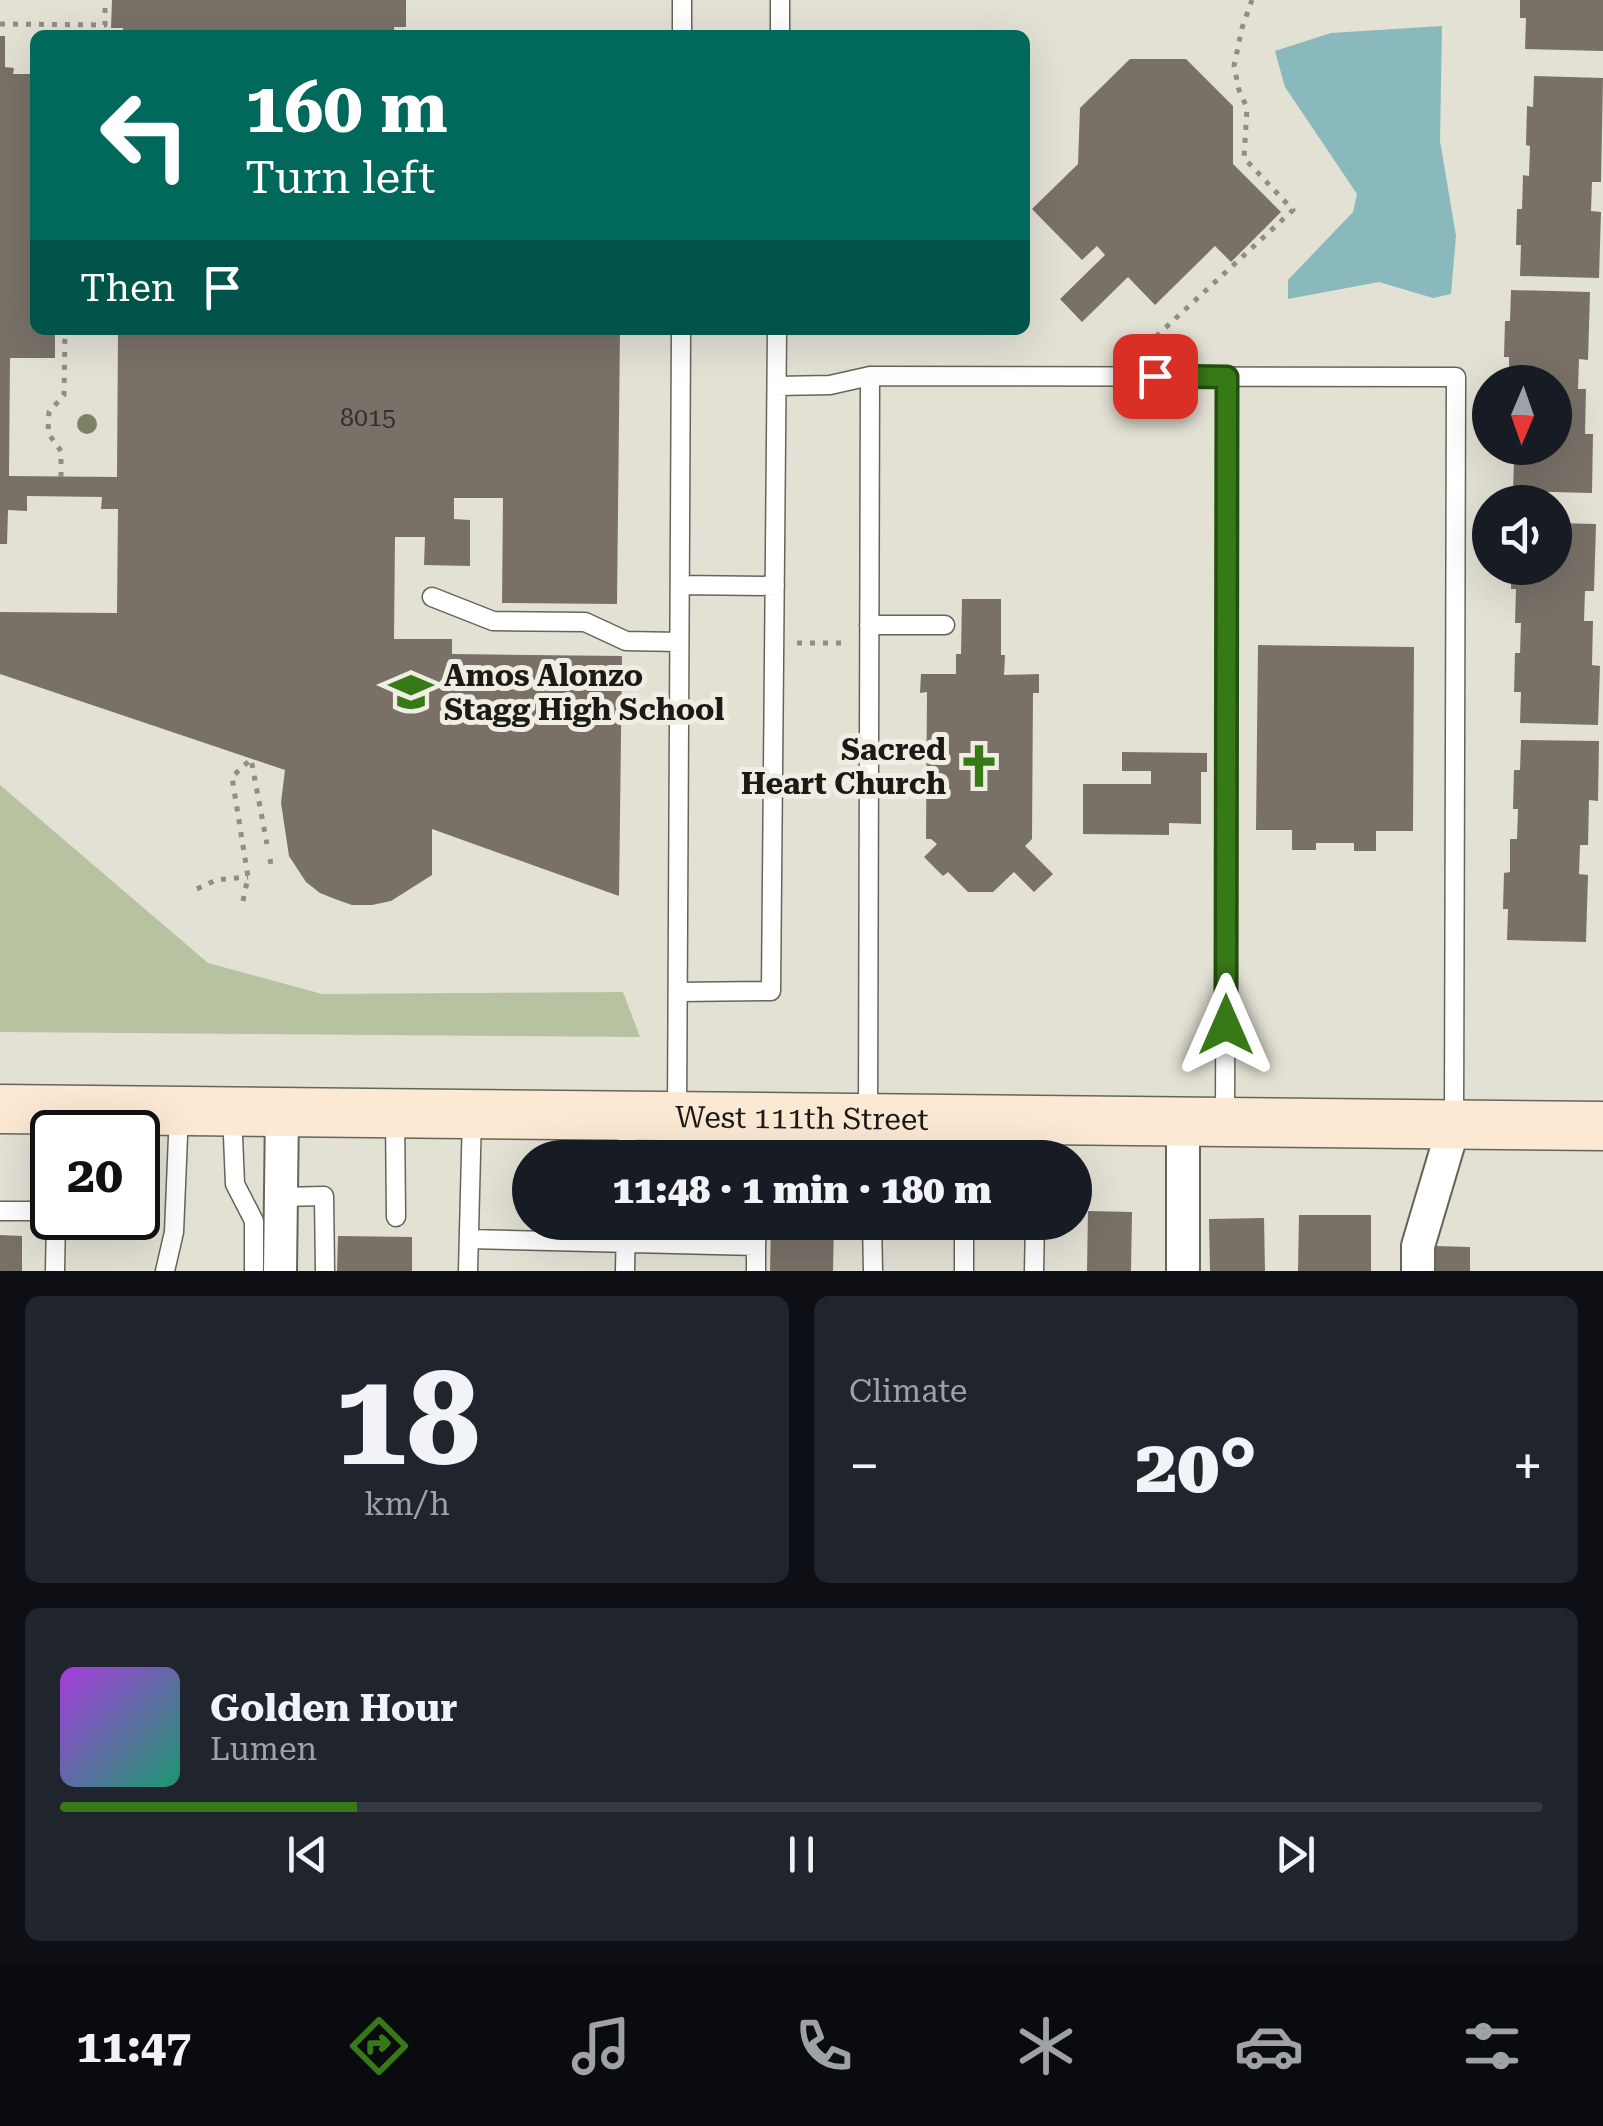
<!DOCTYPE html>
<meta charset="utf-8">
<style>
body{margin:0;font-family:"Roboto Serif",serif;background:#20242c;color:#f1f3f6;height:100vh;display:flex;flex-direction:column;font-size:38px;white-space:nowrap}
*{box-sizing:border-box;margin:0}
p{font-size:32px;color:#9ea1a6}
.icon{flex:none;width:55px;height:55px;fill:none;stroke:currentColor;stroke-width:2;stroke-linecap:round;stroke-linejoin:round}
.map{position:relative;height:1271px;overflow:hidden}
.drawer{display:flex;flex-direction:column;gap:25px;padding:25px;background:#0d0f14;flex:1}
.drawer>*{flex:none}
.banner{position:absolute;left:30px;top:30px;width:1000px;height:305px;border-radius:15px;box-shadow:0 10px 40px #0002;background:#00695c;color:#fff;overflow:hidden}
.needle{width:65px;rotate:182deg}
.controls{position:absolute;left:1472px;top:365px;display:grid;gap:20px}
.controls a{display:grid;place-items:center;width:100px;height:100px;border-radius:50%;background:#171b24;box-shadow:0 10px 40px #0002;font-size:50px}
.speed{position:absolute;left:30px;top:1110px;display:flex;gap:20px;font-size:50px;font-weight:700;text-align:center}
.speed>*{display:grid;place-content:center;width:130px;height:130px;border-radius:50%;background:#171b24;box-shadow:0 10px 40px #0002;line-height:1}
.speed .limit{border:5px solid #111;border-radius:15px;background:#fff;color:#111}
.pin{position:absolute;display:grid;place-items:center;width:85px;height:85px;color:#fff;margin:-42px;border-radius:20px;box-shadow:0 5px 15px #0006}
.me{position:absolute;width:110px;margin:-55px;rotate:0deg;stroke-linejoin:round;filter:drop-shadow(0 0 8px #0008)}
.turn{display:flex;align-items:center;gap:35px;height:210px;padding:0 50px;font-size:45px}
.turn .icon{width:130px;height:130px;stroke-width:2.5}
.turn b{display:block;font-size:70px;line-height:85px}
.then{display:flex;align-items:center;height:95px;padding:0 50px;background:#0003;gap:20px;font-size:38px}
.big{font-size:75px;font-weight:800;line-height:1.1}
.drawer .tile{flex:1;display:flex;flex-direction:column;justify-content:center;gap:15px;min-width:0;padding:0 35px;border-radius:15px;background:#20242c}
.drawer .dial{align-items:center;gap:0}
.dial b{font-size:130px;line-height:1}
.song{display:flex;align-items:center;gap:30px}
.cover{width:120px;height:120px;border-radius:15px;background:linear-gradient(135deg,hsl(280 70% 55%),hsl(160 70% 35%))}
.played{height:10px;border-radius:5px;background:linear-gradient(90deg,#387917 20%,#363941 20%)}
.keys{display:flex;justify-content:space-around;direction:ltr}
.heat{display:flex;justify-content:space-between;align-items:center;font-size:55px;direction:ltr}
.drawer .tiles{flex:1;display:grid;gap:25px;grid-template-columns:1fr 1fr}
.tile:last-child{grid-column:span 2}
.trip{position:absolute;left:512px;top:1140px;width:580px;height:100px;border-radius:50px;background:#171b24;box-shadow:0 10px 40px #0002;font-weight:800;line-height:100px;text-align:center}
.menu{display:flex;height:160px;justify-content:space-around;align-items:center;background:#090b0e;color:#9ea1a6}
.menu .icon{width:70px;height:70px}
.menu .on{color:#387917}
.menu b{font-size:45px;color:#f1f3f6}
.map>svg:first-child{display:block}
.green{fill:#b7c2a1}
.water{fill:#89b9bd}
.building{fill:#797168}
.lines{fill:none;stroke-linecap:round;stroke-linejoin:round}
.lane-casing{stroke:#67655a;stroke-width:21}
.street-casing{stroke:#67655a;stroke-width:36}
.secondary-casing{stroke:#67655a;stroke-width:51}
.path{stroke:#8f8d84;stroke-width:5;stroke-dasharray:5 8;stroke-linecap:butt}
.lane{stroke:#fff;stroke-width:18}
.street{stroke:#fff;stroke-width:32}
.secondary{stroke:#fbe9d4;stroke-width:48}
.tree{fill:#7d8165}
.route-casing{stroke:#244f0f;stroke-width:25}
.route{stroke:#387917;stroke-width:18}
.labels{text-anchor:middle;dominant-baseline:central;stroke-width:10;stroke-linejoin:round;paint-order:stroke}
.number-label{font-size:25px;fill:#32302a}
.poi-label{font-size:30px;font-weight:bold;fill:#1b1a16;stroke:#f0eee2;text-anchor:start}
.street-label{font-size:30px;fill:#1b1a16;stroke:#f0eee2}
</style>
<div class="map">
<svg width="1603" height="1271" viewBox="0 0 1603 1271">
<rect width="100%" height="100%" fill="#e3e0d4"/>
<path class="green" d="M0 785 208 963 322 994 623 992 640 1037 0 1032Z"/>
<path class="water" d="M1442 26 1440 141 1456 236 1451 294 1433 298 1379 282 1288 299V280L1353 212 1357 194 1285 87 1275 51 1331 33Z"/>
<path class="building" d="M112 0H406V27H394V35H123V28H111Z
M1520 0H1603V51L1525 49 1526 18H1520Z
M0 36H5V67L14 68 13 74H35V330H55V358H10L9 476 117 477 118 330H620L617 604 502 603 503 498H454V519L470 520V566L424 565 425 537H395L394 639H452V654L622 656 619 896 432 829V875L391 901 372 905H352L335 899 320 893 306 882 289 856 281 803 285 770 0 674V612L117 613 118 509H101L102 497 27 496V511L8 510 7 544H0Z
M1130 59H1186L1233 106V164L1281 212 1231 262 1215 246 1155 305 1128 277 1082 322 1060 299 1105 255 1097 246 1082 260 1032 209 1078 164 1080 108Z
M1534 76 1603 78 1601 182H1592L1591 211 1601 212 1599 278 1520 276 1521 245H1516L1517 209H1522L1523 175 1529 176 1530 146 1526 145 1527 106 1533 107Z
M1511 290 1590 292 1588 360 1579 359 1578 389H1586L1585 434H1593L1592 493 1513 491 1514 460H1508V448H1555V382H1509V357H1504L1505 321H1510Z
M1555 523 1596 524 1594 591H1585L1584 621H1593L1592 665 1600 666 1598 725 1520 723 1521 692H1514L1515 653H1520L1521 623H1515L1516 589H1511V568H1555Z
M962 599H1001V655H1005L1004 675 1039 674V693H1033L1032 839 1025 846 1053 874 1034 892 1014 872 993 892H968L948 872 943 876 924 857 937 844 931 839H926L927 692 920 693 921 674H956V654H961Z
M1258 645 1414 647 1413 831H1376V851H1354V843H1316V850H1292V830H1256Z
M1521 740 1599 741 1598 801 1589 800 1588 845H1580L1579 874 1588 875 1586 942 1507 940 1508 909H1503L1504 873 1510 872V839H1517L1518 809H1513L1514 770H1520Z
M1122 752 1207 753V772H1201V824L1169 823V835L1083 834V784H1151V771H1122Z
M1088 1211 1132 1212 1131 1271H1087Z
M1299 1215H1371V1271H1298Z
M1264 1218 1265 1271H1210L1209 1219Z
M771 1222H834L833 1271H770Z
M0 1235 22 1236V1271H0Z
M338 1236 412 1237V1271H337Z
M1435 1246 1470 1247V1271H1434Z"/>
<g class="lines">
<g class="lane-casing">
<path id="lane" d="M682 35V0
M780 35V0
M777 386 830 385 870 376
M680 585 775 586
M432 597 493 621 585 622 626 641 679 642
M869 625H945
M678 992 771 991 777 330
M232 1112 235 1184 254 1221V1271
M395 1114 396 1217
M677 1116 681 330
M868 1118 870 376 1456 377 1454 1123
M963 1121V1158
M1225 1122 1227 377
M627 1158 628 1118
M717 1158 718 1118
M759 1158 761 1118
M1036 1158V1121
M281 1197 324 1196 325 1271
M0 1211H52
M872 1222 873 1271
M964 1222V1271
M469 1239 756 1246 757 1222
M715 1245 716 1222
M756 1246V1271
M55 1271 56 1218
M165 1271 174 1232 179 1112
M468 1271 472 1115
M625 1271 626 1222
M1034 1271 1035 1222"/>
</g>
<g class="street-casing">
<path id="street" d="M280 1271 282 1112
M1183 1271V1122
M1418 1271V1246L1454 1125"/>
</g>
<g class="secondary-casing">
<g id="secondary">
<path id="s1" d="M0 1109 1603 1126"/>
</g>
</g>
<path class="path" d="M0 24 105 25V0
M1137 354 1293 210 1244 158 1247 108 1239 90 1234 66 1242 28 1252 0
M61 477V451L48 433 49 412 64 395 65 330
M797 643H846
M270 859 271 865
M197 889 216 880 248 877
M243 901 248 877 232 777 251 759 267 844"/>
<use href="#lane" class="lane"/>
<use href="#street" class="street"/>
<use href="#secondary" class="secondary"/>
</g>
<circle class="tree" cx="87" cy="424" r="10"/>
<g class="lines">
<g class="route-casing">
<path id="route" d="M1155 376 1227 377 1226 1025"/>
</g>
<use href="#route" class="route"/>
</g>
<defs>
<g id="school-bare" transform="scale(3.45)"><path d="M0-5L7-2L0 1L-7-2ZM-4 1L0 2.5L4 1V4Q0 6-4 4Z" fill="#387917" stroke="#f0eee2" stroke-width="2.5" paint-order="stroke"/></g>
<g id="church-bare" transform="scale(3.45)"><path d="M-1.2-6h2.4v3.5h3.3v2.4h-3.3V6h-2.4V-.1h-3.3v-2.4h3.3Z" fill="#387917" stroke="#f0eee2" stroke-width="2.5" paint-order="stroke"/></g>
</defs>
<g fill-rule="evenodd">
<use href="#school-bare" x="411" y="692"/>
<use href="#church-bare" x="979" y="766"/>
</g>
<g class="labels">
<g class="number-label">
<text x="368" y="417">8015</text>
</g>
<g class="poi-label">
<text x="444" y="675">Amos Alonzo<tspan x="444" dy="34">Stagg High School</tspan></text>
<text x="946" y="749" text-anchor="end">Sacred<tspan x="946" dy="34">Heart Church</tspan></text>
</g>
<g class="street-label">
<text stroke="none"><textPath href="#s1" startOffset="802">West 111th Street</textPath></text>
</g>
</g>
</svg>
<div class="controls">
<a><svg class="needle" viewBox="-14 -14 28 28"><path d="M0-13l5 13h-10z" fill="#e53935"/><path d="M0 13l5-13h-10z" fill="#9ea1a6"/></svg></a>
<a><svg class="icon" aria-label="sound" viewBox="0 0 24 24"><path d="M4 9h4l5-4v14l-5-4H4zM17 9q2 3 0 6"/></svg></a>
</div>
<div class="speed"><div class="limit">20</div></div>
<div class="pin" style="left:1155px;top:376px;background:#d93025"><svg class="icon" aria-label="arrive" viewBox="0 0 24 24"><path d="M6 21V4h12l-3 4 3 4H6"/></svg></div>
<svg class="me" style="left:1226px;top:1025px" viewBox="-20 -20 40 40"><path d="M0-17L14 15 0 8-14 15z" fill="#387917" stroke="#fff" stroke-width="4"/></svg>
<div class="trip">11:48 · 1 min · 180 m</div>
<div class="banner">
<div class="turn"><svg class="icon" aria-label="left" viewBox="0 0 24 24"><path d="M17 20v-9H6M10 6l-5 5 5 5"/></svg><div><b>160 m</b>Turn left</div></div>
<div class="then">Then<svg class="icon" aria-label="arrive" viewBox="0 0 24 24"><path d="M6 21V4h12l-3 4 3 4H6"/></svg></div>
</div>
</div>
<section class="drawer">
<div class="tiles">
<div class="tile dial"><b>18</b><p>km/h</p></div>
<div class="tile"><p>Climate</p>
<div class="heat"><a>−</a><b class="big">20°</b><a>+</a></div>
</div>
<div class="tile">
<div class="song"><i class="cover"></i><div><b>Golden Hour</b><p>Lumen</p></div></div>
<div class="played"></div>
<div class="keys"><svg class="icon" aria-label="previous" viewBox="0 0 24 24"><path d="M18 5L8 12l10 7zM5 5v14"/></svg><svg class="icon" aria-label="pause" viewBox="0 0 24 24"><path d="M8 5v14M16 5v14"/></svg><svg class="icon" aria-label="next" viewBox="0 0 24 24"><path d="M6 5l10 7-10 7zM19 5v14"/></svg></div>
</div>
</div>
</section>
<nav class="menu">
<b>11:47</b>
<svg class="icon on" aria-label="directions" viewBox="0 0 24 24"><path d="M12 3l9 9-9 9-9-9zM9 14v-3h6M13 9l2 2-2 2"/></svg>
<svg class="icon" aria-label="music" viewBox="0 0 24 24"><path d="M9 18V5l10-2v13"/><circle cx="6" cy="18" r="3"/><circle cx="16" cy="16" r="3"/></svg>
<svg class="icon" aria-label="phone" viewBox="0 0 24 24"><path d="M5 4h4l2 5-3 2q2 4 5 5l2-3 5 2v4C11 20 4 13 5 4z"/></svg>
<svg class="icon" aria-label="climate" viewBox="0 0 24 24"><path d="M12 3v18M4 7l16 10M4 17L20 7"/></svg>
<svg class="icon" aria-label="car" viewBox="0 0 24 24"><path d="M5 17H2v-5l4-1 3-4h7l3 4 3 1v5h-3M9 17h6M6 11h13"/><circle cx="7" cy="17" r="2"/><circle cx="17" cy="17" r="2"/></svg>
<svg class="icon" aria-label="filters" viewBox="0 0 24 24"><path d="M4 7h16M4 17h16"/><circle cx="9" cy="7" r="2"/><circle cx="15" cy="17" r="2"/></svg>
</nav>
